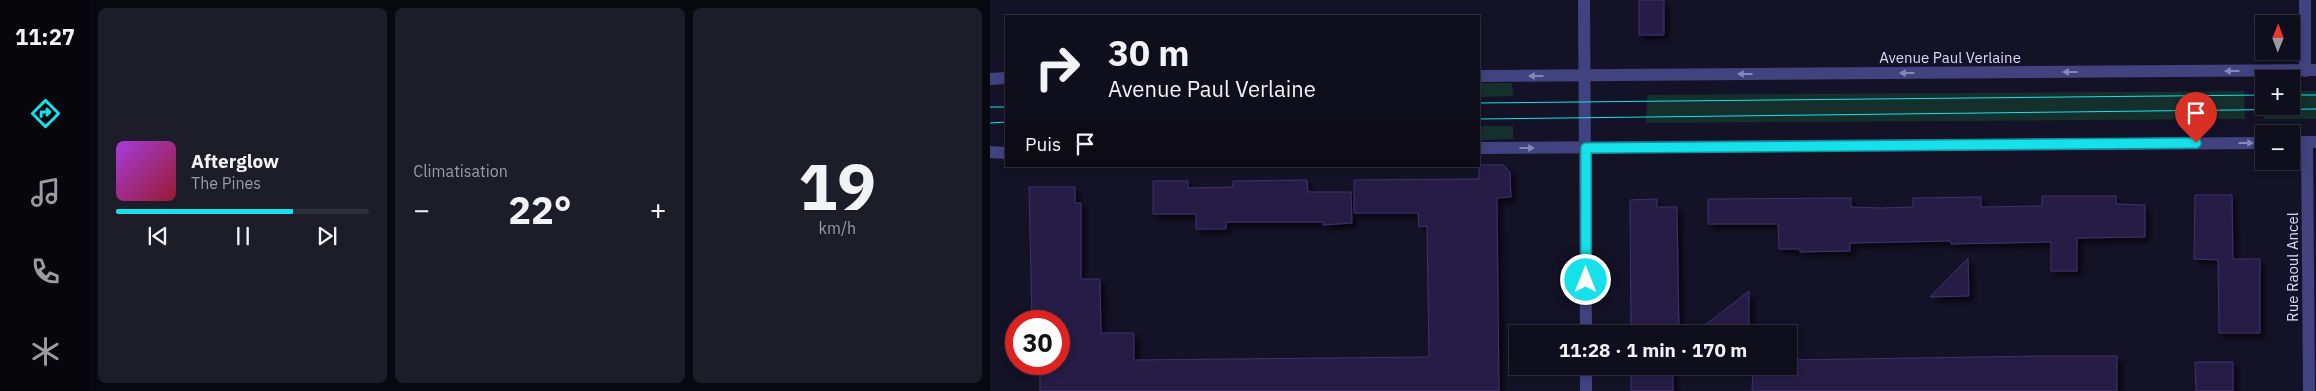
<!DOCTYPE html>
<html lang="fr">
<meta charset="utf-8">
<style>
body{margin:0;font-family:"IBM Plex Sans",sans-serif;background:#1d1c29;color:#f1f3f6;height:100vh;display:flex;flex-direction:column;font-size:19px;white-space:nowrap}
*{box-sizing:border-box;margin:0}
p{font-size:16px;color:#9b9ca3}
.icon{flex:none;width:28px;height:28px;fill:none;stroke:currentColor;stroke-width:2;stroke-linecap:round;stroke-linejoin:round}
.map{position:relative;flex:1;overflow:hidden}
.details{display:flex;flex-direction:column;gap:8px;padding:8px;background:#08080f;width:900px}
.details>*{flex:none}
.hud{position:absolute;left:15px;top:15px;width:475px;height:152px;border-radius:0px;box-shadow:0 2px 8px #0003,0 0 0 1px #2f2e3b;background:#0f0e1c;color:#f1f3f6;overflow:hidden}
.needle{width:32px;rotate:1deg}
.controls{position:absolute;left:1265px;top:15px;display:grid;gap:10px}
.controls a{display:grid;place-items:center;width:45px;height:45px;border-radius:0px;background:#0f0e1c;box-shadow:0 2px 8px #0003,0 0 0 1px #2f2e3b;font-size:25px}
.speed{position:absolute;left:15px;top:310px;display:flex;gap:10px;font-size:25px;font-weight:700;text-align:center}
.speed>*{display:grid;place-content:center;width:65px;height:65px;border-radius:50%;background:#0f0e1c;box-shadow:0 2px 8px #0003,0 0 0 1px #2f2e3b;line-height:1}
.speed .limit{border:8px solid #d22;background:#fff;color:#111}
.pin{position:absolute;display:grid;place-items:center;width:42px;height:42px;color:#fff;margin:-51px -21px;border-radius:50% 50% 50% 0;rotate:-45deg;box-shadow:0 0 5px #0007}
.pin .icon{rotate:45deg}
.me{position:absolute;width:55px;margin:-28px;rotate:0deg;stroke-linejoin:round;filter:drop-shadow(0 0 4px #0008)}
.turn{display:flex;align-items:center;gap:18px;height:105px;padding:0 20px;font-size:22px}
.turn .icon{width:65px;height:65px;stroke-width:2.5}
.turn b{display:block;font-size:35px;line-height:42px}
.then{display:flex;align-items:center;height:48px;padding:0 20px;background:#0003;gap:10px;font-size:19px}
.big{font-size:38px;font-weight:700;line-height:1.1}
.details .tile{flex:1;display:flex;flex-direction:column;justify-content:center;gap:8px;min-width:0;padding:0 18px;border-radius:8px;background:#1d1c29}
.details .dial{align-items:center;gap:0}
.dial b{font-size:65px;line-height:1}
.song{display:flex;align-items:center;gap:15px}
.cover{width:60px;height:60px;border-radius:8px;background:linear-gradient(135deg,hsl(280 70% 55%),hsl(350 70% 35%))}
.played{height:5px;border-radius:2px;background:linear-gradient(90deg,#16e1eb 70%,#2f2e3b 70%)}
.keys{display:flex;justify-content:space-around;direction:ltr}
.heat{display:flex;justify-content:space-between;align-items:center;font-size:28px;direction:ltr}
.details .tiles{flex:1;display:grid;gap:8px;grid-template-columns:repeat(3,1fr)}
.trip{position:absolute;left:519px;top:325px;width:288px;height:50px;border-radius:0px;background:#0f0e1c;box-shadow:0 2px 8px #0003,0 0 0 1px #2f2e3b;font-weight:700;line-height:50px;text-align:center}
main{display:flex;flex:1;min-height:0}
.menu{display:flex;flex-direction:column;width:90px;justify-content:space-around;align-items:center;background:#06060b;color:#9b9ca3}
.menu .icon{width:35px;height:35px}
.menu .on{color:#16e1eb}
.menu b{font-size:22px;color:#f1f3f6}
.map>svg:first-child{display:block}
.green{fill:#152f2d}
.building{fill:#251f45;stroke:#3c336f;filter:url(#shadow)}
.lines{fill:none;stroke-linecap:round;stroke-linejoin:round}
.minor{stroke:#414280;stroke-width:12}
.tertiary{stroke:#414280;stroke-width:12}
.tram{stroke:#16e1eb;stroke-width:1}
.oneway{fill:#8786b8}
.route-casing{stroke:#0e9299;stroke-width:12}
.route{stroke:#16e1eb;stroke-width:9}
.labels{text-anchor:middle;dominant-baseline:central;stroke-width:5;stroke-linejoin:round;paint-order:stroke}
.street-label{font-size:15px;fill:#dcd9fc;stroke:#141226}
</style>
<main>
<nav class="menu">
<b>11:27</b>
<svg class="icon on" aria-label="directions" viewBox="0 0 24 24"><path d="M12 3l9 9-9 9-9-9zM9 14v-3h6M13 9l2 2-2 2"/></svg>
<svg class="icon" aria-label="music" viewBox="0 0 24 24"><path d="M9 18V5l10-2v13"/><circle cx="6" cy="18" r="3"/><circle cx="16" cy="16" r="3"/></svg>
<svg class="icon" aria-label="phone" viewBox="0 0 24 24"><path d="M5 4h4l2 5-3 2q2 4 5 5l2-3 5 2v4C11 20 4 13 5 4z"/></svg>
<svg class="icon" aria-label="climate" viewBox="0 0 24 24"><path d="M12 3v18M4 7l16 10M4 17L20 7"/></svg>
</nav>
<section class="details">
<div class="tiles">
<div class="tile">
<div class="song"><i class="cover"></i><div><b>Afterglow</b><p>The Pines</p></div></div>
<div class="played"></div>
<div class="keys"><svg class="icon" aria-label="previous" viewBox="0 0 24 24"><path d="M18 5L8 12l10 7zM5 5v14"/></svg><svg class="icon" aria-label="pause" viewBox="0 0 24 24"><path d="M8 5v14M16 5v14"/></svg><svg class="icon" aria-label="next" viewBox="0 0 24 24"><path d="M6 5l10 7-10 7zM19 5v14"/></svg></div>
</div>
<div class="tile"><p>Climatisation</p>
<div class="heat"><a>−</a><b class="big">22°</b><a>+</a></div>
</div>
<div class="tile dial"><b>19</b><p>km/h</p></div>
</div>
</section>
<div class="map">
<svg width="1326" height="391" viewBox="0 0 1326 391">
<defs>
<filter id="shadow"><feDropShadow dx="4.5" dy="4.5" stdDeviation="2.5" flood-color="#0009"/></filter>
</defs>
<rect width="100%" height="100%" fill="#141226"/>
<path class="green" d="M489 83H522L523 96 489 97Z
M1254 91 1255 119 656 123 657 95Z
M1301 91H1326V119H1274V106H1301Z
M489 126H523V139L489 140Z"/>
<path class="building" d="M649 0H674V35H649Z
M489 165H513L520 172 521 197 507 198 509 391H50V364H69V321H42L39 187H85V203H91V279H110L111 333H144V360L439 357 437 226 429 227 428 213H364V180L489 179Z
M317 180 318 192H361L362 223 333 225V222H236V229H206V214H163V181H198V188L243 187V181Z
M1205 195H1242L1243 259H1270V333H1229L1228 260 1204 259Z
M1052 196H1126V204L1155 205V237L1087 238V271H1061V242L961 244V241L860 243V251L810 252V249H789L788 224H718V199L861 198V207L891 208 923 207V198L991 197V207L1052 206Z
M667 199V207H687L689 334H641L640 200Z
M978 258 979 296 940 297Z
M759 291V328L710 329Z
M1053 356H1127V391H762L763 366H798V360Z
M1205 362H1243V391H1206Z
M683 366V391H641V366Z"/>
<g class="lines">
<path class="minor" d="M594 0 596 334
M1315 0V71
M1317 142 1319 391
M596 391V366"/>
<path class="tertiary" d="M489 76 1326 70
M0 79 16 78
M1301 142H1326
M489 148 1274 143
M0 152 16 153"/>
<path class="tram" d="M1301 95H1326
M489 103 1274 95
M0 107H16
M489 119 1326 109
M0 123 16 122"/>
</g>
<defs><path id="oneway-solid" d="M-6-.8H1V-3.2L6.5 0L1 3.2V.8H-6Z" transform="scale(1.25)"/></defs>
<g class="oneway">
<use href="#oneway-solid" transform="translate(1242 71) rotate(180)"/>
<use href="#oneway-solid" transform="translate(1080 72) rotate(180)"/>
<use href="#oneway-solid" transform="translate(917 73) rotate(180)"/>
<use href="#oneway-solid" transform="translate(755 74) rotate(180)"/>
<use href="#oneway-solid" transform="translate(546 76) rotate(180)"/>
<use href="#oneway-solid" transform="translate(1256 143)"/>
<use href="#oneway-solid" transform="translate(537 148)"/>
</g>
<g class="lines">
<g class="route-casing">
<path id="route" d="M596 280V148L1206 143"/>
</g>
<use href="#route" class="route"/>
</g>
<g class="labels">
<g class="street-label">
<text x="960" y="57">Avenue Paul Verlaine</text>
<text transform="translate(1302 267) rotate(-90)">Rue Raoul Ancel</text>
</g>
</g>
</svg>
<div class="controls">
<a><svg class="needle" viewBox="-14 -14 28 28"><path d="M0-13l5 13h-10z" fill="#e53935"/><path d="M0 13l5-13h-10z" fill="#9b9ca3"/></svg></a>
<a>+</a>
<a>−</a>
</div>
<div class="speed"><div class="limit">30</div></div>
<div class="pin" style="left:1206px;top:143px;background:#d93025"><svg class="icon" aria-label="arrive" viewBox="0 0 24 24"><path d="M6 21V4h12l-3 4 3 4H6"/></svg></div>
<svg class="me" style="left:596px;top:280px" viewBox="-20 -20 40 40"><circle r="17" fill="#16e1eb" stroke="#fff" stroke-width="3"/><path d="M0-11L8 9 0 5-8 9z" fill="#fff"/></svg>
<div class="trip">11:28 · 1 min · 170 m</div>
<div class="hud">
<div class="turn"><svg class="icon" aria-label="right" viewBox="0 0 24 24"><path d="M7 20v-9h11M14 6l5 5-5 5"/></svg><div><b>30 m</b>Avenue Paul Verlaine</div></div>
<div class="then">Puis<svg class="icon" aria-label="arrive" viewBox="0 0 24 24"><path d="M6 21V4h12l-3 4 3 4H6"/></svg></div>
</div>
</div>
</main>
